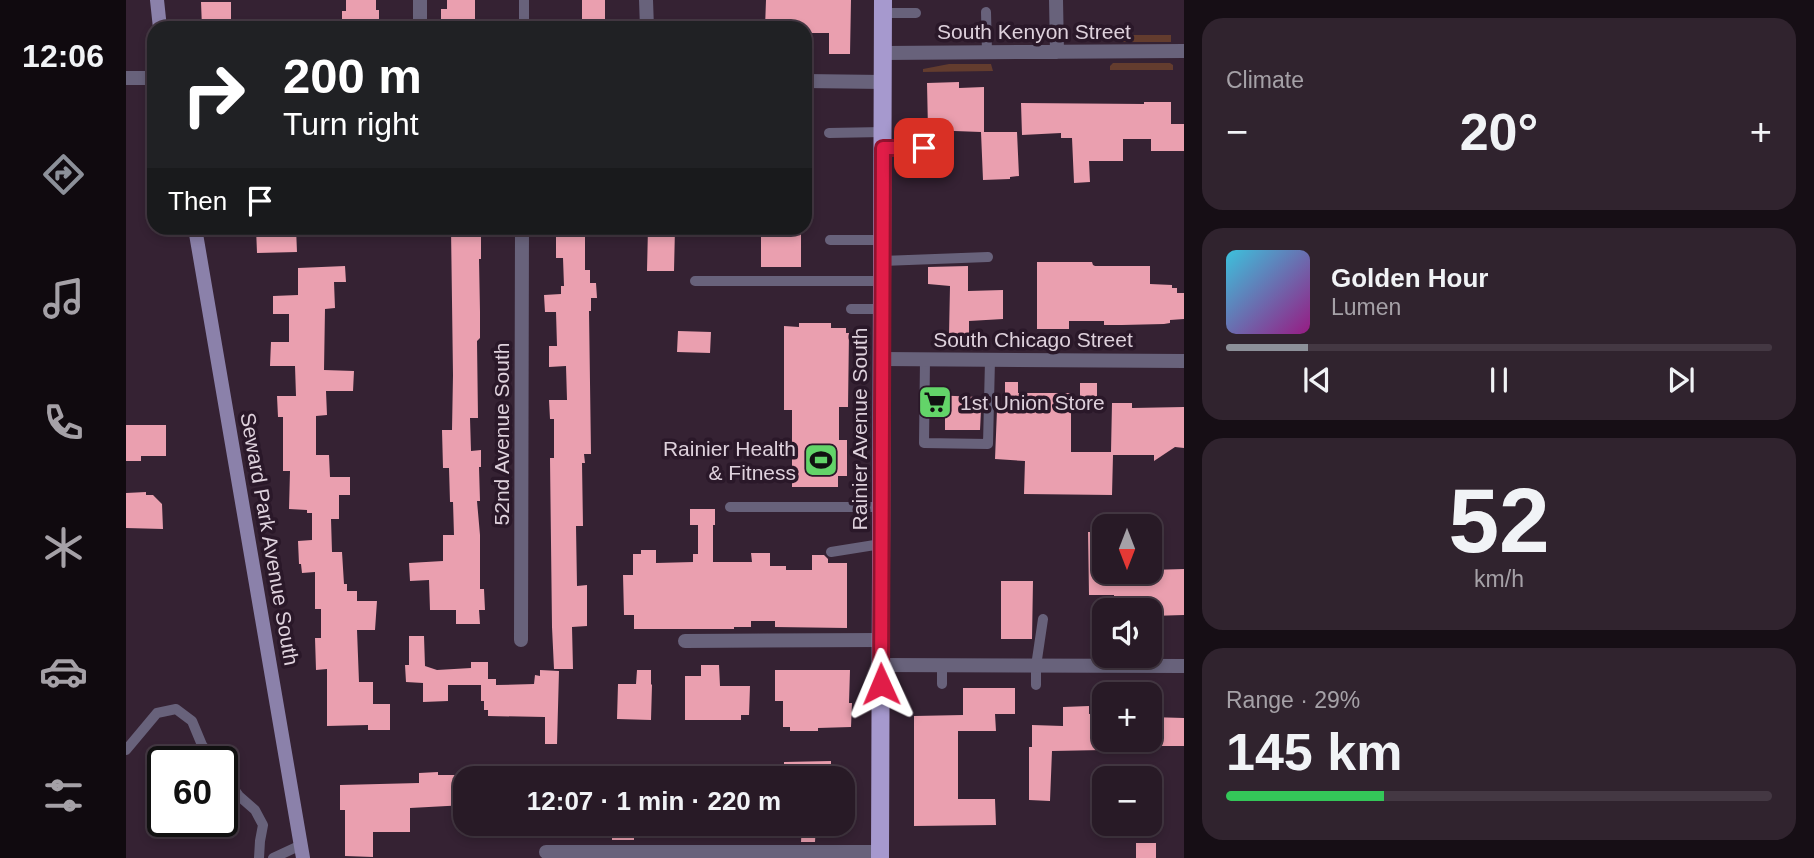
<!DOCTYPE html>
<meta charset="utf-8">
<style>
body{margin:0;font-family:Arial,sans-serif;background:#30232e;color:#f1f3f6;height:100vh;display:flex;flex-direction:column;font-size:26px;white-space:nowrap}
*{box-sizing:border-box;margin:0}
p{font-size:23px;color:#a5a1a7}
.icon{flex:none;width:38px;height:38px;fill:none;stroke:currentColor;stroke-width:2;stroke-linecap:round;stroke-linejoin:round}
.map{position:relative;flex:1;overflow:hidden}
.side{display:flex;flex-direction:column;gap:18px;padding:18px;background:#160e15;width:630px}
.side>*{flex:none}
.guide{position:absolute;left:21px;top:21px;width:665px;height:214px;border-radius:21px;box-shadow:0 4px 10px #0003,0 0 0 2px #443843;background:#202124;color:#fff;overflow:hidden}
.needle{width:46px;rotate:180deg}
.fabs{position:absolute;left:966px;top:514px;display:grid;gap:14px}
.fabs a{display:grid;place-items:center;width:70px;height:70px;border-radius:14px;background:#281a26;box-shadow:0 4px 10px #0003,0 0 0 2px #443843;font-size:35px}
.speed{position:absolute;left:21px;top:746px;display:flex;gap:14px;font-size:35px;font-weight:700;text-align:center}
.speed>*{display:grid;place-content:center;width:91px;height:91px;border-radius:50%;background:#281a26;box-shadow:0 4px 10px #0003,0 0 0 2px #443843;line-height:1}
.speed .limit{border:4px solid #111;border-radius:10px;background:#fff;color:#111}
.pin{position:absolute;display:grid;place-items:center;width:60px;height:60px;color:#fff;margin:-30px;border-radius:14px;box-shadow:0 4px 10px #0006}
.me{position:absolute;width:77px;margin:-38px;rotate:359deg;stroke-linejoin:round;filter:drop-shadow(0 0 5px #0008)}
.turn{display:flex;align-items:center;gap:24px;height:147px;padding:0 21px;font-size:32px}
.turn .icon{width:91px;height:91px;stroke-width:2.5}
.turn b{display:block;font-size:49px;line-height:60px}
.then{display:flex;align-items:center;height:66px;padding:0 21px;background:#0003;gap:14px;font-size:26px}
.big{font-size:52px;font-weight:800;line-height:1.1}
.side .widget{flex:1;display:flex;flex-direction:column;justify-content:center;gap:10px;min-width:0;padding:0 24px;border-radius:21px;background:#30232e}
.side .dial{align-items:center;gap:0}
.dial b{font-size:91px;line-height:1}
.song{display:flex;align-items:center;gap:21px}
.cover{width:84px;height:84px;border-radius:10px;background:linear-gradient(135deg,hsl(190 70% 55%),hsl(310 70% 35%))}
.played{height:7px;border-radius:4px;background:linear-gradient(90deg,#8c9099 15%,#443843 15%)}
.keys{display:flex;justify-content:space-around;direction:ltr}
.heat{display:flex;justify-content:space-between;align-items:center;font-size:38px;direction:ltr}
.charge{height:10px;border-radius:5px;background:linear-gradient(90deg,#34c759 29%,#443843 0)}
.trip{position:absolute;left:327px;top:766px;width:402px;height:70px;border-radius:21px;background:#281a26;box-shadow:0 4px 10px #0003,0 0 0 2px #443843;font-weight:800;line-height:70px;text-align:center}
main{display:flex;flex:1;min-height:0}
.tab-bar{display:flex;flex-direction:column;width:126px;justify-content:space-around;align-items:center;background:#100a0f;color:#a5a1a7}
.tab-bar .icon{width:49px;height:49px}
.tab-bar .on{color:#8c9099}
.tab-bar b{font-size:32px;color:#f1f3f6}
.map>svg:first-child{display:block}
.green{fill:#633c2e}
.building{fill:#ea9faf}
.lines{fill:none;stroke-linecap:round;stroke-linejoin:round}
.service{stroke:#68627b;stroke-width:10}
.minor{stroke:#68627b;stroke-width:14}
.secondary{stroke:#8b81aa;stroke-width:14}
.primary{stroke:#a699ce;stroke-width:18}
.route-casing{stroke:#92132f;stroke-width:18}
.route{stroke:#e11d48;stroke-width:12}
.labels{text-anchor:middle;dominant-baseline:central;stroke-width:7;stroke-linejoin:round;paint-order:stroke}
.street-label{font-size:21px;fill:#ded1dc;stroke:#2a1829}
.poi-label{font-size:21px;fill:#ded1dc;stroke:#2a1829;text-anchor:start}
</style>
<main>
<nav class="tab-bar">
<b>12:06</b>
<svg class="icon on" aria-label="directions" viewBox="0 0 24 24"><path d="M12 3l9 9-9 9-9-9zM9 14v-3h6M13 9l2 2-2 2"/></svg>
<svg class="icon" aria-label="music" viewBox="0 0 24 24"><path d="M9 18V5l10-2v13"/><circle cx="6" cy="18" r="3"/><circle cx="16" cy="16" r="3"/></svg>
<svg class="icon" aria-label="phone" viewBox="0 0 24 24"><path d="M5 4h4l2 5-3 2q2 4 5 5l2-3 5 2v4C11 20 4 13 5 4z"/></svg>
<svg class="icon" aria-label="climate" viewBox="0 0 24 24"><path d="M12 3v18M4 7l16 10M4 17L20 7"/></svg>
<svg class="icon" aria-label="car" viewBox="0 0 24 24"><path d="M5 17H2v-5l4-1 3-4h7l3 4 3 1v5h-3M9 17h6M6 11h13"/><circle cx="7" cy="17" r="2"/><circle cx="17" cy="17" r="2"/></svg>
<svg class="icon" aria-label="filters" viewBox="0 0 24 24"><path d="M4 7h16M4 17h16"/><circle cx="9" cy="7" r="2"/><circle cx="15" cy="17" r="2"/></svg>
</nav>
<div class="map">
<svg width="1058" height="858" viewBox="0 0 1058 858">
<rect width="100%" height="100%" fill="#352233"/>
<path class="green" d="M993 35H1045V42H993Z
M987 63H1044L1047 65V70H984V66Z
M823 64H865L867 71 797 72V69Z"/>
<path class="building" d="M220 0H250V10H253V27L216 28V11H220Z
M321 0H349V28H315V9H321Z
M456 0H479V28H456Z
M640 0H725L724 54H703V33H679V28H639Z
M75 2H105V28H76Z
M833 82V88L858 87V132H891L893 176 884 177V179L857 180 855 132 802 130 801 83Z
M1018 102H1045V124H1058V151H1025V139H997V161H963L964 182 948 183 946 138H935V133L896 135 895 103 1018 104Z
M130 228H170L171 252 131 253Z
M325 228H353V234H355V259H353L354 312V338L351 341 352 418H344L345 451 355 450V467H353L354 501H351L354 535V589H358L359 610H353L354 624H330V610H304L303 580 284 581 283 563 317 561V535H328L327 502H324L323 468H317L316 430H326L327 375Z
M430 228H454V234H459V270H464V283H470L471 298H465V311H463L465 454H458L459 463H456L457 526H450L451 586 461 585V626L446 627 447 669H428L426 627 424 458H428V419H424L423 400H441L440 366 423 367V346H431L430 312H419L418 295 435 294V286H438L437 258H430Z
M522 228H549L548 271H521Z
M635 228H675V267H635Z
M911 262H966L967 265 969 266H1024V284L1046 285V288H1051V293H1058V319L1044 320V323L1038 324 996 325H978V321H943V329H911Z
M219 266 220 282H208L209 308 199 309 198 370 228 371 227 391H200L201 415 190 416V455H203L204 477H224V495H213V519H205L206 552H216L218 584H221V591H231V601H251L249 630H231L233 682H247V704H264V730H242V725L201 726V669L190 670 189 638H195V609H189V572L176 573 175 564H173L172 541 186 540V513H181V510L163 509 164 471H157V417H152L151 396H170L169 366H144L145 342H163V314H147V296L172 295V268Z
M842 266V291L877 290V319L843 321V335H823L824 286 802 284V267Z
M673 323H705V328H720V333H723L722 407H713V440H721V476H712V487H666V410H658V326L673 327Z
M552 331 585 332 584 353 551 352Z
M879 382H892V393H945V452H985L986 403H1006V408L1058 407V448L1049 447 1028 461V455H987L986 495 898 494 899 461 869 459 871 410 879 411Z
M954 383H971V401H954Z
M806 395 852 397V410H855L854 430H819V416H806Z
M0 425H40V456H15V461H0Z
M20 492V495H27L36 504 37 529 0 528V493Z
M564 509H589V525H587V562H626L625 553H644V566H660V570H686V555H698L702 559V563H721V628L649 627V621H625V627H608V629H508V615H498L497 575H507V554H515V550H530V563L567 562V554H572V525H564Z
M962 532H978V572H981V580H1024V570L1058 569V615L1025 616V611H988V595H963Z
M875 581H907L906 639H875Z
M283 636H298L299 666 311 670 345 668V662H362V679H370V685L408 684 409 675 414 676V670L433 671 431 744H419V717L362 716V710H358V701H355V685H322V701L297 702V683L280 682 279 665H283Z
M575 665H593L594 686H624L623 715H615V720H559V676H575Z
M511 670H525V684L526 685 525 720 491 719 492 684H510Z
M649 670H724L723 703H726L725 727 692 728V731H664V727H657V701H649Z
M837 688H889V714H869L870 731H832V799H869L870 825 788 826V716L837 715Z
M963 706V714L978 713 977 750 926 751 924 801 903 800V747H906V725L937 726V707Z
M1024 717 1058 718V746H1024Z
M705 761V779H658V762Z
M312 772V775H340V805L284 808V832H247V857L219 856V810H214V785L293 783V773Z
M486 824H508V840H486Z
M676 824H690L689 842H675Z
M1010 843H1030V858H1010Z"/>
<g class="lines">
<path class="service" d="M860 12 861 52
M757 13H790
M398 28V0
M703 133 757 132
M757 148H798
M704 240H757
M756 261 862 257
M569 281H756
M725 309H756
M799 360 798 443 862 444 864 360
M604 507H756
M705 552 755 544
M970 666V646
M816 684V665
M910 685V666L917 619
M0 750 31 713 50 709 66 721 76 745 88 761
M96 773 113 796 129 810 137 825 134 841 133 858
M147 858 175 845"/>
<path class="minor" d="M294 0V28
M520 0 521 28
M930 0 931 52
M758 53 1058 51
M0 78H28
M679 81 757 82
M756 359 1058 361
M395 640 396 228
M559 641 755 640
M755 665 1058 666
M420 852H754"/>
<path class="secondary" d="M31 0 34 28
M69 228 177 858"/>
<path class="primary" d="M754 858 757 0"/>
</g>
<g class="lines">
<g class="route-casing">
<path id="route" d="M755 684 757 148H798"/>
</g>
<use href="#route" class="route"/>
</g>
<defs>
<g id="supermarket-square" transform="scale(1.75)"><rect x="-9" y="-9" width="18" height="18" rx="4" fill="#63d469" stroke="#2a1829"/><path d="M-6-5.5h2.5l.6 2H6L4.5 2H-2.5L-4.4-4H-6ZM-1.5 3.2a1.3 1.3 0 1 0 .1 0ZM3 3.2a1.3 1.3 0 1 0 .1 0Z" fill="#111"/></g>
<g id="stadium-square" transform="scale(1.75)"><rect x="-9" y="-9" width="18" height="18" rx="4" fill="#63d469" stroke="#2a1829"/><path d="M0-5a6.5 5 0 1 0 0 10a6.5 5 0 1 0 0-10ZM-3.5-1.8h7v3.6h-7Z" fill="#111"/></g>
</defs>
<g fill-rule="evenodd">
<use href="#supermarket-square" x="809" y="402"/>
<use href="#stadium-square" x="695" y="460"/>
</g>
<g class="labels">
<g class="street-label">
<text x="908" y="31">South Kenyon Street</text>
<text x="907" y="339">South Chicago Street</text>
<text transform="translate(733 429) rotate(-90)">Rainier Avenue South</text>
<text transform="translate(375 434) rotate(-90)">52nd Avenue South</text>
<text transform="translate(144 539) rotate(80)">Seward Park Avenue South</text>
</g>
<g class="poi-label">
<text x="834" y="402">1st Union Store</text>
<text x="670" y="448" text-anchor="end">Rainier Health<tspan x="670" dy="24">&amp; Fitness</tspan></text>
</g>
</g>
</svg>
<div class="fabs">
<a><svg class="needle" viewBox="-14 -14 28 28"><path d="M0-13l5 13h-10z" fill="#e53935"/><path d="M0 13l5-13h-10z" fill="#a5a1a7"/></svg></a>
<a><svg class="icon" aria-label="sound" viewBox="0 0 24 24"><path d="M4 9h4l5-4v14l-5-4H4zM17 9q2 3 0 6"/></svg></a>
<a>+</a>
<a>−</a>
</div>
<div class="speed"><div class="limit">60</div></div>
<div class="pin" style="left:798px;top:148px;background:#d93025"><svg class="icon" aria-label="arrive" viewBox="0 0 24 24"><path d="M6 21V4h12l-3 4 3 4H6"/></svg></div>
<svg class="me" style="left:755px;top:684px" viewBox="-20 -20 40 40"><path d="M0-17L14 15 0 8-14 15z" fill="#e11d48" stroke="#fff" stroke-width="4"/></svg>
<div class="trip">12:07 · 1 min · 220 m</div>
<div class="guide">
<div class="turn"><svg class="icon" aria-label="right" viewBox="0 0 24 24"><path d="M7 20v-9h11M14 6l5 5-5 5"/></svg><div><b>200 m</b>Turn right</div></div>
<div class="then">Then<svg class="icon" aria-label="arrive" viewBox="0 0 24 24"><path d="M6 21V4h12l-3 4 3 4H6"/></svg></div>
</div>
</div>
<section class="side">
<div class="widget"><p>Climate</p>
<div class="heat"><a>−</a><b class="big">20°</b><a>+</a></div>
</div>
<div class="widget">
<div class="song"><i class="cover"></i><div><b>Golden Hour</b><p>Lumen</p></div></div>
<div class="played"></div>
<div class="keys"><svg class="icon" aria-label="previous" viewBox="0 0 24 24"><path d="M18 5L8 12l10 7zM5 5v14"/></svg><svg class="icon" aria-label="pause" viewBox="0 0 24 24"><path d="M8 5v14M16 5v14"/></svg><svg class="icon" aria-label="next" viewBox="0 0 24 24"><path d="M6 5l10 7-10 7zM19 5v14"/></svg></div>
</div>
<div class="widget dial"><b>52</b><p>km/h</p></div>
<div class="widget"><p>Range · 29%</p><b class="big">145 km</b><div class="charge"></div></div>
</section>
</main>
